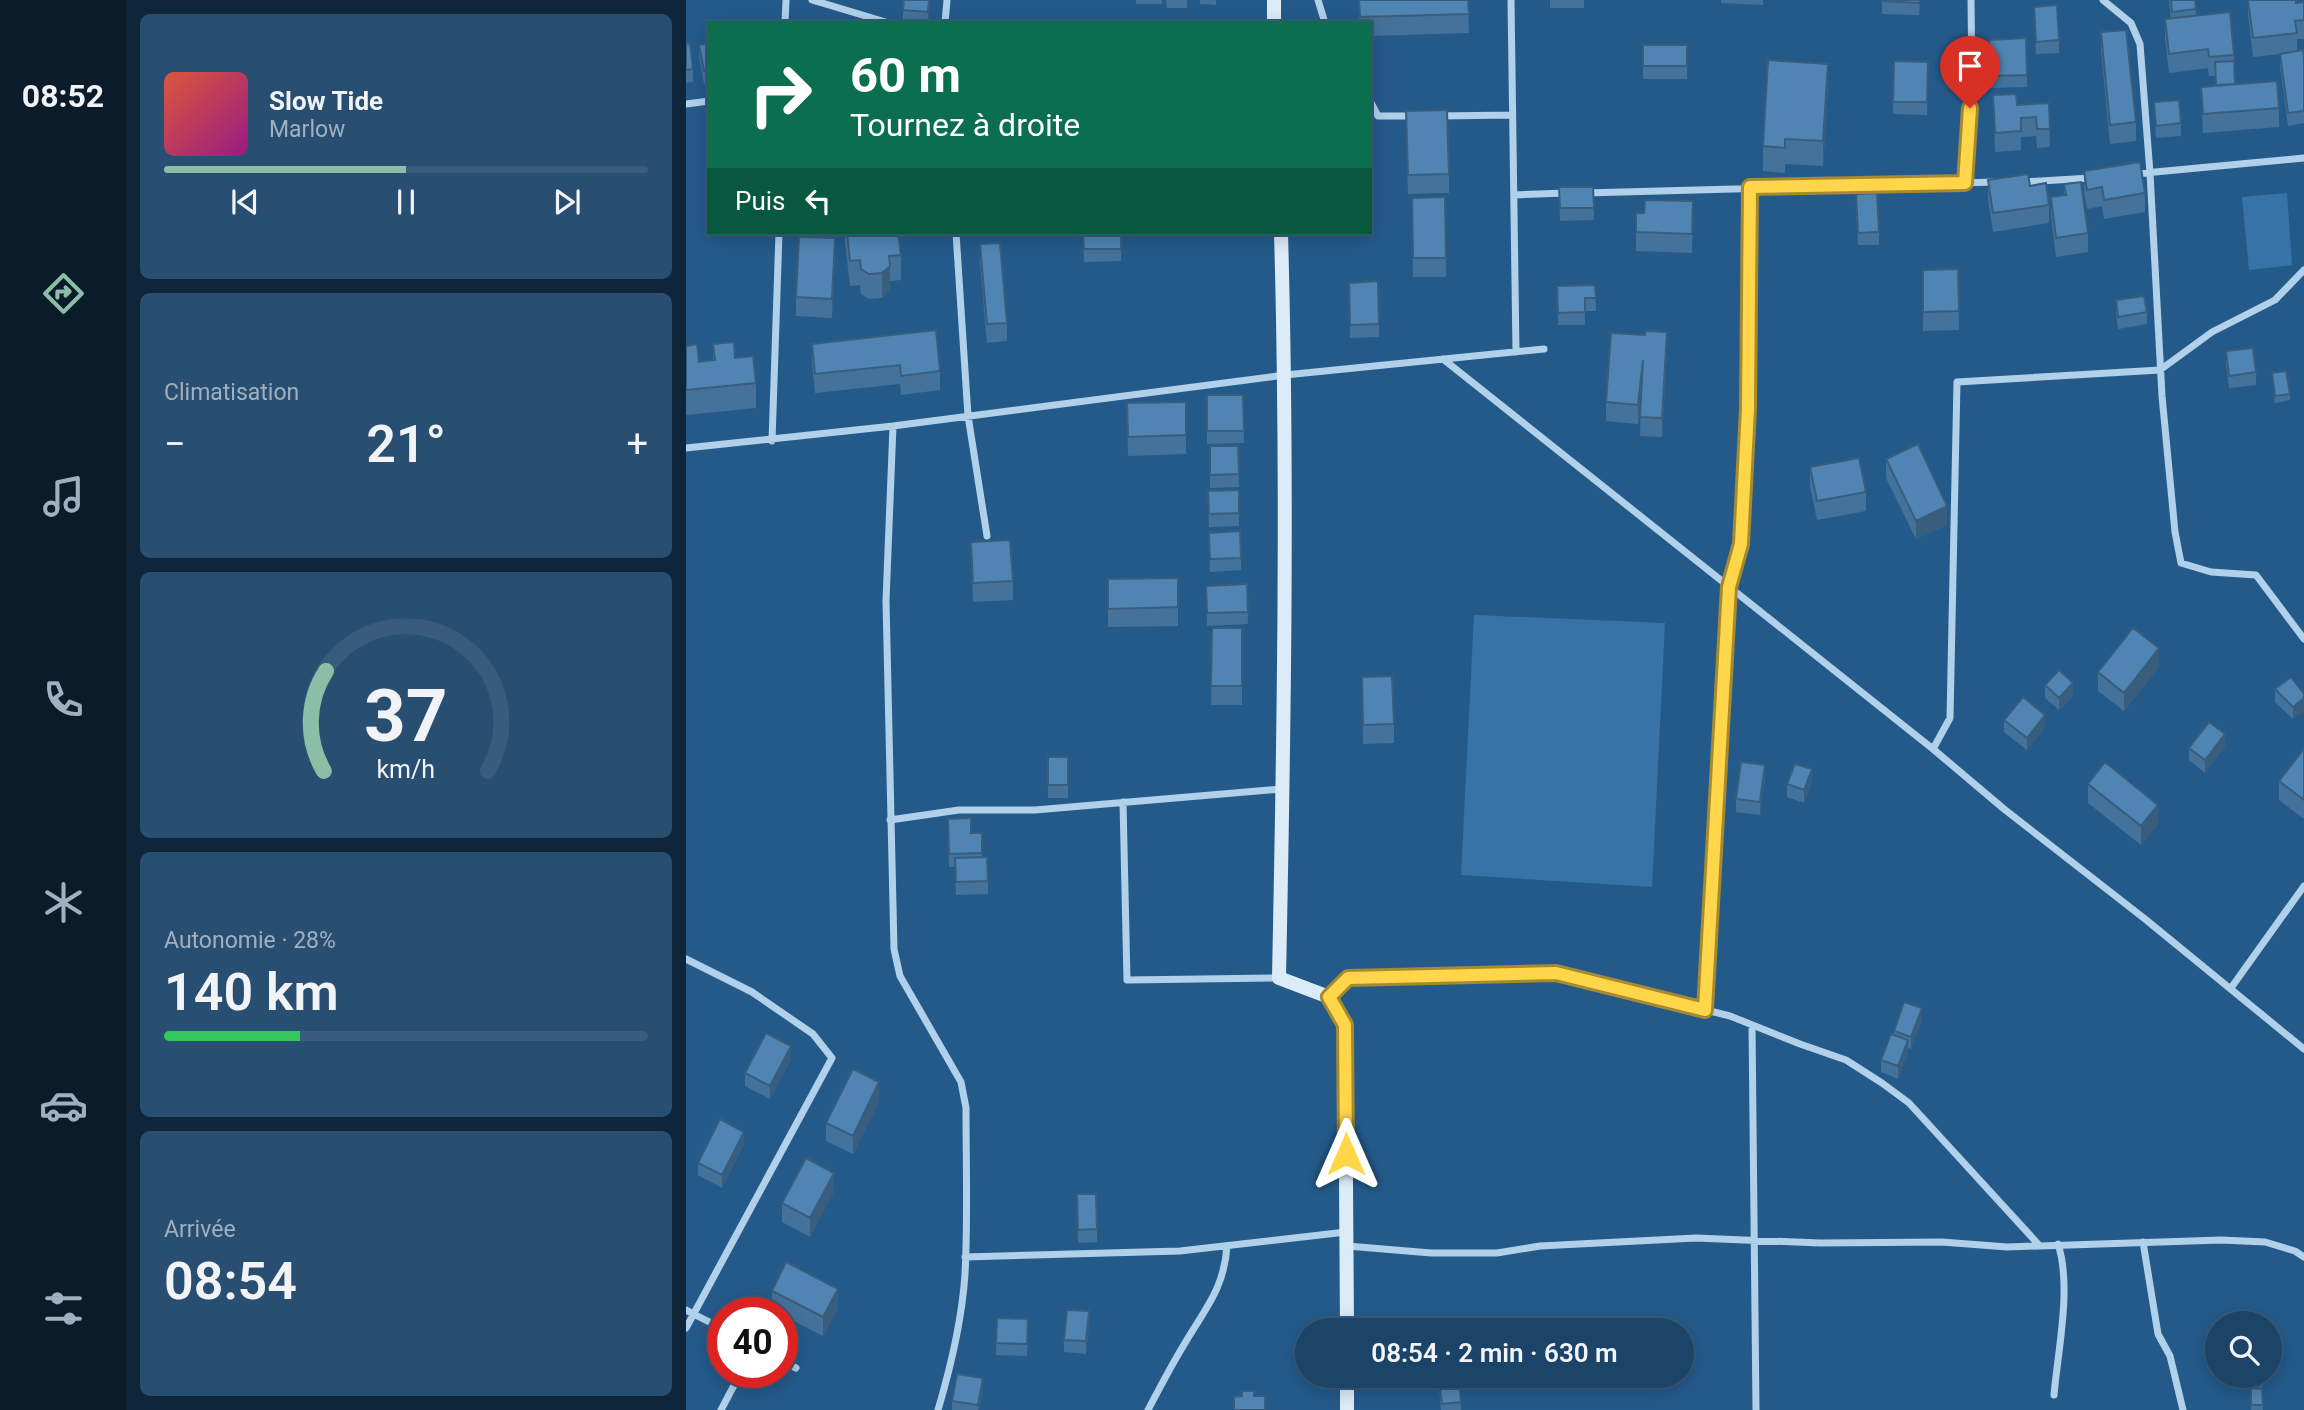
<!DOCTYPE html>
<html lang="fr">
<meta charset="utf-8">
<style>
body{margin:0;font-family:Roboto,sans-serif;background:#284e71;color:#f1f3f6;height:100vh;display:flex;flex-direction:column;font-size:26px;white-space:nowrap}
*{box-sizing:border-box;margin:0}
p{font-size:23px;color:#a0b0c0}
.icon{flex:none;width:38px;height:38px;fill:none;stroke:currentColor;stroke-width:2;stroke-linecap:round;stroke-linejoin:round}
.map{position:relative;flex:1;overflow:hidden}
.details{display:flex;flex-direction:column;gap:14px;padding:14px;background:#0f2539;width:560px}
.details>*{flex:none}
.guide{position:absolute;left:21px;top:21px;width:665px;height:214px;border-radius:0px;box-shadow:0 4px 18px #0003,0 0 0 2px #395c7c;background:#0b6e4f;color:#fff;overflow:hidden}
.buttons{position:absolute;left:1519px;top:1311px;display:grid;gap:14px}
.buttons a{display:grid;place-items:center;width:77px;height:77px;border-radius:50%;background:#1b4468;box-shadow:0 4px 18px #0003,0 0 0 2px #395c7c;font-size:35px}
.speed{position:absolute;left:21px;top:1297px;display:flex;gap:14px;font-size:35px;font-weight:700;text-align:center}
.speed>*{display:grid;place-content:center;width:91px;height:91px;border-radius:50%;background:#1b4468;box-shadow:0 4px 18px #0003,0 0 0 2px #395c7c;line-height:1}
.speed .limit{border:10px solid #d22;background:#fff;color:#111}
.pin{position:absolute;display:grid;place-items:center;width:60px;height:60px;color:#fff;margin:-72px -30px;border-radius:50% 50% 50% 0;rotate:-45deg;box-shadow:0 0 7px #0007}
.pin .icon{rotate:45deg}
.me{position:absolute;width:77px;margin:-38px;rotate:0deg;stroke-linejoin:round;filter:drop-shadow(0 0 5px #0008)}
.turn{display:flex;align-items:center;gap:24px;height:147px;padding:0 28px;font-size:32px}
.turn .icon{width:91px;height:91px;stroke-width:2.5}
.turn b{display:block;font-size:49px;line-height:60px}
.then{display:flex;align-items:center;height:66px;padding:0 28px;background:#0003;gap:14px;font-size:26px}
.big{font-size:52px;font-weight:600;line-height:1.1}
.details .widget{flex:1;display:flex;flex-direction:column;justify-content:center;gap:10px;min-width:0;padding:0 24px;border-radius:10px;background:#284e71}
.details .dial{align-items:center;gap:0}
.dial svg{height:182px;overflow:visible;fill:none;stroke:#395c7c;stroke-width:7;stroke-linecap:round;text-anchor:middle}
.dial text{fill:#f1f3f6;stroke:none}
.song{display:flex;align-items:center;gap:21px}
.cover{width:84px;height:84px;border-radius:10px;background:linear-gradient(135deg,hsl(10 70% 55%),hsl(310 70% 35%))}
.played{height:7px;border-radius:4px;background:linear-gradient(90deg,#8abfa5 50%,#395c7c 50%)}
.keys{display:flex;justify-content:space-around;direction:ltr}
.heat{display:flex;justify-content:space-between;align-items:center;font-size:38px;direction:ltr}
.charge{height:10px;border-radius:5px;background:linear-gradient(90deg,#34c759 28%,#395c7c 0)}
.trip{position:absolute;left:609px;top:1318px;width:399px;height:70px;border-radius:35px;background:#1b4468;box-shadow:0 4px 18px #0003,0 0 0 2px #395c7c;font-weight:600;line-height:70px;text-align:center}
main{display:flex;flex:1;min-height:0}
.tab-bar{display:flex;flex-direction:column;width:126px;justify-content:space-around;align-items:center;background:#0b1b2a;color:#a0b0c0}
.tab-bar .icon{width:49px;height:49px}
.tab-bar .selected{color:#8abfa5}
.tab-bar b{font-size:32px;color:#f1f3f6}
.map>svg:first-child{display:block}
.green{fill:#3873a7}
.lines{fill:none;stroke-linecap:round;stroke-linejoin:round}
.street{stroke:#b1d0ea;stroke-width:7}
.secondary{stroke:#dcebf8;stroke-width:14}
.wall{fill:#45729a}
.shaded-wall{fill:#385d7d}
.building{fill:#5085b3;stroke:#385d7d;stroke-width:2}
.route-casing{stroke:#a68a30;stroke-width:18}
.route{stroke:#ffd54a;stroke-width:12}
</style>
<main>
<nav class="tab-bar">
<b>08:52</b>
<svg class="icon selected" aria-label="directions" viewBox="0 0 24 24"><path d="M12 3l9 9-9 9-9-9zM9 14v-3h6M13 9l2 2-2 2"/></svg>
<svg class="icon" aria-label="music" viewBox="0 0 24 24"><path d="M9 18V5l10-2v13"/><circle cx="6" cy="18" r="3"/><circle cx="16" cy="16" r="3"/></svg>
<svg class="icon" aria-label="phone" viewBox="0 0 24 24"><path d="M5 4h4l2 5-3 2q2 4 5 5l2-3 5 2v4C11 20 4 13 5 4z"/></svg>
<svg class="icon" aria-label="climate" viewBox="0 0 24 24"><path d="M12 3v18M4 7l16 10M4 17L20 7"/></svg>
<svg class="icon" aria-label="car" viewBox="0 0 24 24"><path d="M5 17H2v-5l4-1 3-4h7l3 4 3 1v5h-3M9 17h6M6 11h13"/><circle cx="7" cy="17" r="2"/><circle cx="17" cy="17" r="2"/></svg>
<svg class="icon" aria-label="filters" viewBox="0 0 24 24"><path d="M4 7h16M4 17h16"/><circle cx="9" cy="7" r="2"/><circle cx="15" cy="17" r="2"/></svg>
</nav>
<section class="details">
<div class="widget">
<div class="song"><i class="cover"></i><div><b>Slow Tide</b><p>Marlow</p></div></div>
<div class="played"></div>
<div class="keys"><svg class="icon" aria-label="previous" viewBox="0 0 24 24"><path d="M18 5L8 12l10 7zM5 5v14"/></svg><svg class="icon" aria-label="pause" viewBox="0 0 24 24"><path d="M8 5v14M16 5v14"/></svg><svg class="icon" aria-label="next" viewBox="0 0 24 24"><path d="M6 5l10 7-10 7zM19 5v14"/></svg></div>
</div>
<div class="widget"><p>Climatisation</p>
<div class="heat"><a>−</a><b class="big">21°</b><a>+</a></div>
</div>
<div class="widget dial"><svg viewBox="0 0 100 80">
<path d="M14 69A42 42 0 1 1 86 69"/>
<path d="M14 69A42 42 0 0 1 15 25" stroke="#8abfa5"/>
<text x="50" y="56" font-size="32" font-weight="700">37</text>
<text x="50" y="72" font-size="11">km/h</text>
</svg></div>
<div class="widget"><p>Autonomie · 28%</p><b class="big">140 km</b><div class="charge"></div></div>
<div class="widget"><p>Arrivée</p><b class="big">08:54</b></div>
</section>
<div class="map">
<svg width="1618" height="1410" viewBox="0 0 1618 1410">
<rect width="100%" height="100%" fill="#245a8a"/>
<path class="green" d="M1601 193 1606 265 1563 270 1556 197Z
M788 615 979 623 966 887 775 875Z"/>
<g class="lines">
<path class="street" d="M126 0 203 23
M632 0 639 23
M825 0 830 352
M1417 0 1445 23 1454 44 1464 173 1476 396 1489 532 1495 563 1525 572 1570 575 1618 639
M99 23 100 0
M259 23 261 0
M684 101 692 116H727
M0 104 23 101
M753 116 826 115
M1448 174 1618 158
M1336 182 1405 178
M1279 183 1286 83 1285 0
M899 193 1310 182
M828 195 880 193
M270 233 282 416 301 536
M757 359 1247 749 1318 809 1459 919 1618 1049
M207 426 200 601 208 949 214 976 275 1082 280 1108C280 1163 282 1219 279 1274 276 1320 265 1366 252 1410
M86 441 93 233
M0 448 207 426 599 375 858 349
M1247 749 1264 718 1271 382 1474 370 1526 332 1589 300 1618 270
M437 802 441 980 593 978
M204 820 273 810H349L596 789
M0 959 66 992 127 1034 146 1058 0 1328
M1545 988 1618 886
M643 997 662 978 870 973 1044 1016 1114 1044 1160 1060 1196 1083 1223 1103 1353 1245
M1019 1010 1043 587 1055 544 1061 408 1064 187
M1066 1025 1070 1410
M1457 1242 1472 1334 1484 1356 1497 1410
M661 1246 745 1253H811L854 1246 1010 1238 1134 1243 1256 1242 1321 1247 1535 1240 1579 1242 1609 1251 1618 1257
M279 1257 494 1251 660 1232
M0 1310 37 1329
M96 1361 110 1368
M1368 1395C1372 1349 1386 1287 1372 1244
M35 1410 55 1372
M462 1410C473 1389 484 1368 496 1348 517 1311 538 1291 541 1246"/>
<path class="secondary" d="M588 0V23
M595 233C602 481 598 730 593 978L643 997 659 1025 661 1330
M661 1376V1410"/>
</g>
<path class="wall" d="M244 0 242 23 217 22V10Z
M450 0H476V4H450Z
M480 0H501V8H481Z
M514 0H530V5L514 4Z
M673 0H782L783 33 684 36V23H673Z
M864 0H898V8H864Z
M1035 0H1077V5L1035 3Z
M1196 0H1234L1233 15 1196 14Z
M1483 0H1509L1510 16 1548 55 1549 84 1593 108V127L1517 133 1515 87 1529 86V76H1523L1522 68 1483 73 1479 38V19H1485Z
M1562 0H1610V3L1618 2V39H1611V51L1618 59V123L1602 126 1594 66V54L1567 57 1562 14Z
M1348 7 1373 40V53L1350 54Z
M1415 32 1450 122V141L1424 144 1415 51Z
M1340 38 1341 87 1304 88 1303 40Z
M23 43V83L18 84 13 57V45Z
M0 44 7 69V82L0 83Z
M957 45H1001V79H957Z
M1208 61 1242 62 1241 115 1207 114Z
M1142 89 1137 166 1099 164V173L1077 171V146Z
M1307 95 1331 105 1363 103 1364 147 1351 148 1350 136 1335 137V150L1309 152Z
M1468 102 1495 123V136L1470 138Z
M720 130 763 174V193L722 194Z
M1398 171 1459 193V212L1418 219 1416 206 1401 209 1398 190Z
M1302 180 1344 186 1363 205V223L1307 232 1302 199Z
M1378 184 1402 233V252L1370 257 1365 216V197L1378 195Z
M873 187H907L908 220 874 221Z
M759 197 760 277H727L726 198Z
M1007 201 1006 253 950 251V232L958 213Z
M1170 206 1193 232V245H1172Z
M158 233H212L215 255V280L204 281V290L196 298 183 299 175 294 174 285 164 286Z
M397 233H435V261L398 262Z
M294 244 321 323V341L301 343 294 263Z
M149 257 146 318 110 316V297Z
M1272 269 1273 330 1237 331V270Z
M909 285 910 311H899V325H872L871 286Z
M663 296 693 324V337L664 338Z
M1430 300 1461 312V324L1432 329 1430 313Z
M27 344 49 358 70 383V408L0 415V346L13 362 27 361Z
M126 344 254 371V390L215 395 214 384 129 393 126 363Z
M981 351 976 437 954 436 955 398 952 424 920 421V402Z
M1540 351 1570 372V385L1543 388 1540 364Z
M1586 373 1604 394V400L1589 403Z
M521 395H557L558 443 521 444Z
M500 402V454L442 456 441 403Z
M524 446H552L553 487 524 488Z
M1200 459 1261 525 1230 539 1200 478Z
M1124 467 1180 492V511L1131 520 1124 486Z
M522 491 553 513V526L523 527Z
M285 542 327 581V600L287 602Z
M523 545 555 558V570L524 572Z
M492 578V626L422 627V579Z
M561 584 562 624 521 626 520 586Z
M526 628H556V705H525Z
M1473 667 1438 711 1412 691V672Z
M676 677 708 724V743L677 744Z
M1359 685 1387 696 1373 710 1359 698Z
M1589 689 1618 694 1607 719 1589 702Z
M1318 720 1359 727 1341 750 1318 732Z
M1539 747 1519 773 1503 760V748Z
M1618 749V819L1593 800V781Z
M362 757H382V798H362Z
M1079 778 1074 815 1050 812V799Z
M1126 782 1118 803 1101 797V784Z
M1402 784 1472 824 1455 845 1402 803Z
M262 819 285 833H296V857L302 881V894L270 895 269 867H263Z
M1236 1020 1225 1049 1222 1048V1053L1212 1079 1195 1072V1060L1208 1035V1031Z
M105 1059 84 1099 59 1086V1073Z
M193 1101 167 1154 140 1141V1123Z
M58 1144 36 1188 12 1175V1163Z
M148 1191 124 1237 96 1222V1203Z
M391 1207 411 1229V1242L392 1243Z
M86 1291 152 1307 137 1336 96 1315V1312H92L86 1309Z
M311 1318 342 1319 341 1356 310 1355Z
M403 1324 400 1354 378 1352V1340Z
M752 1376H773L775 1410H755Z
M1560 1376H1576L1577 1410H1565V1389H1560Z
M297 1391 293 1410H266V1401Z"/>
<path class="shaded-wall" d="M243 0H244L242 23V12Z
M1142 64V89L1137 166V141Z
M149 238V257L146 318V299Z
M204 266V290L196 298V273Z
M981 332V351L976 437V418Z
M957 360V379L952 424V405Z
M1261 506V525L1230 539V521Z
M1473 648V667L1438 711V693Z
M1387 683V696L1373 710V698Z
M1618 698V711L1607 719V707Z
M1359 715V727L1341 750V738Z
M1539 734V747L1519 773V760Z
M1079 765V778L1074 815V802Z
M1126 769V782L1118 803V790Z
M1472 805V824L1455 845V826Z
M1236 1008V1020L1225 1049V1037Z
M1222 1040V1053L1212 1079V1066Z
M105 1046V1059L84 1099V1086Z
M193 1082V1101L167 1154V1136Z
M58 1132V1144L36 1188V1175Z
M148 1173V1191L124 1237V1218Z
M152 1289V1307L137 1336V1317Z
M403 1311V1324L400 1354V1341Z
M1586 1338V1351L1584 1365V1352Z
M297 1378V1391L293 1410H292Z"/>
<path class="building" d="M218 0H243L242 12 217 10Z
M673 0H782L783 14 674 17Z
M1196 0H1233V3L1196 1Z
M1485 0H1509L1510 9 1486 12Z
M1562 0H1610V3L1618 2V20L1609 21 1611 33 1567 38Z
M1371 5 1373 40 1350 42 1348 7Z
M1544 12 1548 55 1523 57 1522 49 1483 54 1479 19Z
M1440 30 1450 122 1424 125 1415 32Z
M1340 38 1341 75 1304 76 1303 40Z
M4 43 7 69 0 70V44Z
M23 43V70L18 71 13 45Z
M957 45H1001V66H957Z
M1617 50 1618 59V111L1602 113 1594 54Z
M1082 60 1142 64 1137 141 1099 139V148L1077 146Z
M1208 61 1242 62 1241 102H1207Z
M1548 61 1549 84 1530 85 1529 62Z
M1591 81 1593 108 1517 114 1515 87Z
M1330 94 1331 105 1363 103 1364 129H1351L1350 117 1335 118V131L1309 133 1307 95Z
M1493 100 1495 123 1470 126 1468 102Z
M761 110 763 174 722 175 720 111Z
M1454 162 1459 193 1418 200 1416 187 1401 190 1398 171Z
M1342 174 1344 186 1360 183 1363 205 1307 213 1302 180Z
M1395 182 1402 233 1370 238 1365 197 1380 195 1378 184Z
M873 187H907L908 208H874Z
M1191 193 1193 232 1172 233 1170 194Z
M759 197 760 258H727L726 198Z
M959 200 1007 201 1006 234 950 232V213H958Z
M161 233H212L215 255 203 256 204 266 196 273 183 274 175 269 174 260 164 261Z
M397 233H435V249H398Z
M113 237 149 238 146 299 110 297Z
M314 243 321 323 301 324 294 244Z
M1272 269 1273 311 1237 312V270Z
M692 281 693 324 664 325 663 283Z
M909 285 910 298H899V312L872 313 871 286Z
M1458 296 1461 312 1432 317 1430 300Z
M250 330 254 371 215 376 214 365 129 374 126 344Z
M959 331 981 332 976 418 954 417 957 360 952 405 920 402 925 333 959 335Z
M48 342 49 358 67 356 70 383 0 390V346L11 344 13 362 29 360 27 344Z
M1567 348 1570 372 1543 376 1540 351Z
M1600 371 1604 394 1589 396 1586 373Z
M521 395H557L558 431H521Z
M500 402V435L442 437 441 403Z
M1232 444 1261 506 1230 521 1200 459Z
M524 446H552L553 474 524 475Z
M1173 458 1180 492 1131 501 1124 467Z
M553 490V513L523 514 522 491Z
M554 531 555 558 524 559 523 533Z
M324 540 327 581 287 583 285 542Z
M492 578V607L422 609V579Z
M561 584 562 612 521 613 520 586Z
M526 628H556V686H525Z
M1447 628 1473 648 1438 693 1412 672Z
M1373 670 1387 683 1373 698 1359 685Z
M706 676 708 724 677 725 676 677Z
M1605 677 1618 694V698L1607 707 1589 689Z
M1337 697 1359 715 1341 738 1318 720Z
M1523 722 1539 734 1519 760 1503 748Z
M1618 749V800L1593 781Z
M362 757H382V785H362Z
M1055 762 1079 765 1074 802 1050 799Z
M1419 762 1472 805 1455 826 1402 784Z
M1109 764 1126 769 1118 790 1101 784Z
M285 818V833H296V853L263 854 262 819Z
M301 857 302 881 270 882 269 858Z
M1218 1002 1236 1008 1225 1037 1208 1031Z
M80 1033 105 1046 84 1086 59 1073Z
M1205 1034 1222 1040 1212 1066 1195 1060Z
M167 1069 193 1082 167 1136 140 1123Z
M34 1119 58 1132 36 1175 12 1163Z
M120 1158 148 1173 124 1218 96 1203Z
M391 1194H410L411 1229 392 1230Z
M100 1262 152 1289 137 1317 86 1291Z
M381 1310 403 1311 400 1341 378 1340Z
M311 1318 342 1319 341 1344 310 1343Z
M1584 1338H1586L1584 1352Z
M271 1374 297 1378 292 1405 266 1401Z
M752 1376H773L775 1402 756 1404Z
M1560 1376H1576V1383H1560Z
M1565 1388 1576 1389 1577 1405H1565Z
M556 1391H568V1396H579V1410H548V1397L556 1396Z"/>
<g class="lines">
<g class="route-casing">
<path id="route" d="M660 1154 659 1025 643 997 662 978 870 973 1019 1010 1043 587 1055 544 1062 408 1064 187 1279 183 1284 108"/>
</g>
<use href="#route" class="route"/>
</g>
</svg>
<div class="buttons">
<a><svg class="icon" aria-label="search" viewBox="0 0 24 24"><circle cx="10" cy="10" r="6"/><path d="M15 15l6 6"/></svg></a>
</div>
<div class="speed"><div class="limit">40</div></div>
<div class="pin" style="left:1284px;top:108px;background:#d93025"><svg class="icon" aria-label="arrive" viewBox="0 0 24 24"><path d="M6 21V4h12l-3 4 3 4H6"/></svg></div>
<svg class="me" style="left:660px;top:1154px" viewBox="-20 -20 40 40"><path d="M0-17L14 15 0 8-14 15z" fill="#ffd54a" stroke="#fff" stroke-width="4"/></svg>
<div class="trip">08:54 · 2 min · 630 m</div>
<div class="guide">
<div class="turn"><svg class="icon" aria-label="right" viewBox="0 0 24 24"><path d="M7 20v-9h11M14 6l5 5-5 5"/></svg><div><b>60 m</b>Tournez à droite</div></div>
<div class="then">Puis<svg class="icon" aria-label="left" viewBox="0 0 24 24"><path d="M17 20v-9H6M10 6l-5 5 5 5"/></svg></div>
</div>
</div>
</main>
